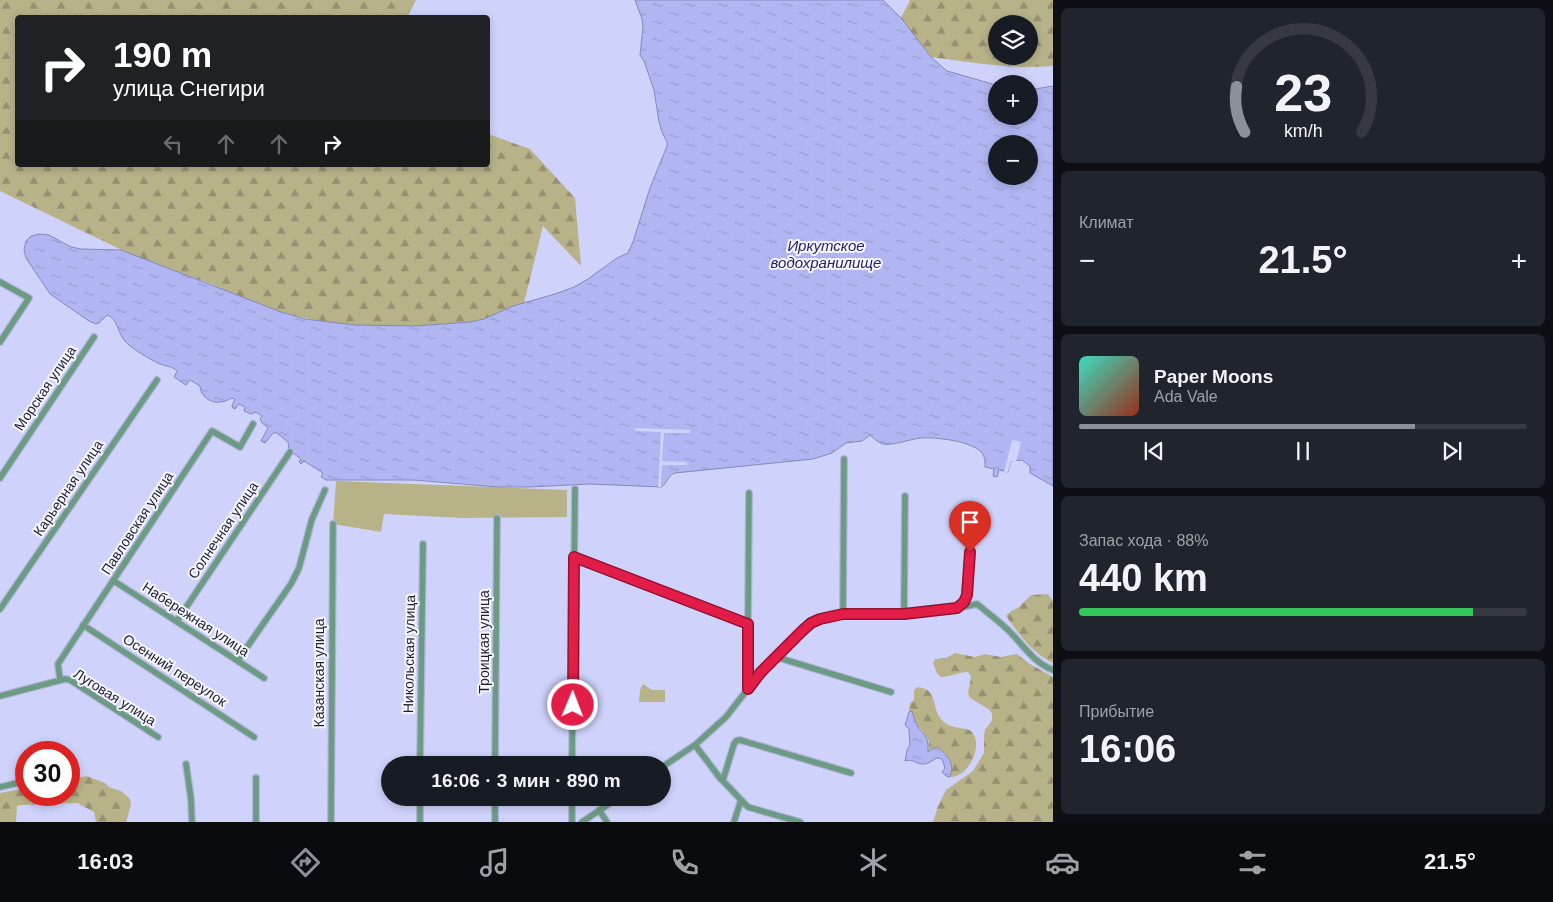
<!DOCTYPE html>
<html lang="ru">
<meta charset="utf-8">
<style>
body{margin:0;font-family:Helvetica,sans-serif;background:#20242c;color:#f1f3f6;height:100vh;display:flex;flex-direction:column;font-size:19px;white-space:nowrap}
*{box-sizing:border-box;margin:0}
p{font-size:16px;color:#9ea1a6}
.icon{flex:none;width:28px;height:28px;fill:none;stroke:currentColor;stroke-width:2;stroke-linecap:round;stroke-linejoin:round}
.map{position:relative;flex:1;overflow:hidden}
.details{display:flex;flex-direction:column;gap:8px;padding:8px;background:#0d0f14;width:500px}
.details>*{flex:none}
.banner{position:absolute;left:15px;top:15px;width:475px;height:152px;border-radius:5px;box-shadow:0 2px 8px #0003;background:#202124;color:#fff;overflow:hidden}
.buttons{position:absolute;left:988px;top:15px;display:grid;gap:10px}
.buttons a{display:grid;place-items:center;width:50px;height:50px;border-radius:50%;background:#171b24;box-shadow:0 2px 8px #0003;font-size:25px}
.speed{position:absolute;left:15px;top:741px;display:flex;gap:10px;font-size:25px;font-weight:700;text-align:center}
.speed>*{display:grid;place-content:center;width:65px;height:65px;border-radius:50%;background:#171b24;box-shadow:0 2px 8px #0003;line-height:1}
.speed .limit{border:8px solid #d22;background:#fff;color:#111}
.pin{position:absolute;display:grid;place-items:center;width:42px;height:42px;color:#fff;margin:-51px -21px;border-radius:50% 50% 50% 0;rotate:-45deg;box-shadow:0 0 5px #0007}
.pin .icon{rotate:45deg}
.me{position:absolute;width:55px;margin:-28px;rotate:1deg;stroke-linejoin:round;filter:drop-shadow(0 0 4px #0008)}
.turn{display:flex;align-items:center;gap:18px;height:105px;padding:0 15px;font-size:22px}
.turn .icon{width:65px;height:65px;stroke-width:2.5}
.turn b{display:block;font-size:35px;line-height:42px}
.lanes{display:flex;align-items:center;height:48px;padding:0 15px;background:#0003;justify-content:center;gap:25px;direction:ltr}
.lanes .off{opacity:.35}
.big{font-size:38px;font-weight:700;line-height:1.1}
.details .widget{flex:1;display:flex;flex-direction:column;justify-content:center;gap:8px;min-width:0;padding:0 18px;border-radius:8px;background:#20242c}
.details .dial{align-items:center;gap:0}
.dial svg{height:130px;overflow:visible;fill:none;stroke:#363941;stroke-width:7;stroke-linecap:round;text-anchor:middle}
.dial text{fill:#f1f3f6;stroke:none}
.song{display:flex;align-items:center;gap:15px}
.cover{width:60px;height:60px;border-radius:8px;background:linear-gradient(135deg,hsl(170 70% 55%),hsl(10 70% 35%))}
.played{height:5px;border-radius:2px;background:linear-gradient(90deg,#8c9099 75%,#363941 75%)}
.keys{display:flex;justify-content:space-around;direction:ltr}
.heat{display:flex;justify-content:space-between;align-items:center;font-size:28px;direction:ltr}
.charge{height:8px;border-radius:4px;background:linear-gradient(90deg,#34c759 88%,#363941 0)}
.trip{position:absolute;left:381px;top:756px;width:290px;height:50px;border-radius:25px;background:#171b24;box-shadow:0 2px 8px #0003;font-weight:700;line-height:50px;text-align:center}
.tabs{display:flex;height:80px;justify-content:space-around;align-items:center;background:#090b0e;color:#9ea1a6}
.tabs .icon{width:35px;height:35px}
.tabs .selected{color:#8c9099}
.tabs b{font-size:22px;color:#f1f3f6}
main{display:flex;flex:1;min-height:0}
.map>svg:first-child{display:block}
.forest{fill:url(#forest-firs);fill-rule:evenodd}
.green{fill:#b8b289}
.water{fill:url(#water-ripples);stroke:#8588b8;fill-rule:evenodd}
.pier{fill:#cfd3fc}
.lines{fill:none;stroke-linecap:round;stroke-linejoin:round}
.street-casing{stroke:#afb2d7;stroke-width:8}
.street{stroke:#6b9b82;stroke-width:5.5}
.route-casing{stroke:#92132f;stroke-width:12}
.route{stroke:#e11d48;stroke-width:9}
.labels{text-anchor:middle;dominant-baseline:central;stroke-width:4;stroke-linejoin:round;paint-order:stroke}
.street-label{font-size:14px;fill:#1d1e30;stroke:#f6f7fc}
.water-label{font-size:15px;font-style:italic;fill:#231c5f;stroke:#f6f7fc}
</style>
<main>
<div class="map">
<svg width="1053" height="822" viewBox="0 0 1053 822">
<defs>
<pattern id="forest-firs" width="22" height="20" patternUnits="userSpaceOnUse" patternTransform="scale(1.25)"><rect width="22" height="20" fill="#b8b289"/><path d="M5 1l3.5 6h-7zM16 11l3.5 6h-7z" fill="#959070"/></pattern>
<pattern id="water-ripples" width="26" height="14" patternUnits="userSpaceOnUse" patternTransform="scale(1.25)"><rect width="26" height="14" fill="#b1b6f2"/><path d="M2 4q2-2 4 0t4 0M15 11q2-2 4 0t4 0" fill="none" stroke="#989cd0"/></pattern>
</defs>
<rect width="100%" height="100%" fill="#cfd3fc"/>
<path class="forest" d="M0 0H416L407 18H18V165H488V134L530 149 575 198 581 266 543 226 524 303C506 308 490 319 471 322 460 324 448 324 437 325 385 328 331 327 281 312L262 306 211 284 134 256 0 191Z
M910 0H1053V66C1012 70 971 62 931 57L901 18ZM996 24H1029V56H996Z
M1048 594 1053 601V663C1032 653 1019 634 1006 616L1010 612 1019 607 1031 595Z
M955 653 975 657 985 654 1001 657 1017 654 1030 664 1053 677V822H933L938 806 946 790 973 771 984 753V735L985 730 992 720V714L990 710 970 698 968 693 971 677 968 672C959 672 950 677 941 677L937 673 933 663 935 659 946 658Z
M918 687C939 690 931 707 941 719 950 731 967 726 972 732 984 746 968 778 950 777 955 764 948 755 938 747L928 753 929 741 921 729 917 726 912 711 909 712 910 703 914 700V690Z
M87 776 105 783 109 787 121 791 130 799 131 805 126 822H96L94 812 77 803 22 805 17 806 16 822H0V793L26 788V795H69V779Z"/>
<path class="green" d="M336 481 567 490V517L462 518 384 514 381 532 333 524Z
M643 684 652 690H665V702H639L640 690Z"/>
<path class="water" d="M635 0H883L901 18 931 57 947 71 996 85V116H1029V90L1053 86V486L1030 473V466L1022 460 1011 461 1008 472 999 470 997 477 993 476 994 469 985 467C985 461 985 456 981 452 971 441 936 437 921 438 910 439 893 446 883 444 877 442 874 438 870 435L862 441 846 443 832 453 813 459 675 473C668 475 667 484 661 487L590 484 529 487H498L414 480H326L321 477 323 473 304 461 301 464 299 462 301 459 289 450 288 442 277 433H273L265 443 261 441 268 428 261 422V420L260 419 262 416 256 412 251 414 244 411 245 407 239 404 235 409 233 408 232 406 235 399 232 398C229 399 225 402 221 402 211 404 200 396 200 386L190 380 186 385 174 377 177 371 175 369C170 366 165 366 160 364 148 358 133 350 124 340 117 331 118 319 107 315L99 323 96 324 89 321 50 294 26 258 24 250 26 241 31 236 39 234 49 235 71 247 81 249 121 250 281 312 305 319 355 325 415 326 470 322 484 319 513 306 555 294 574 287 588 279 617 258 628 253 633 242 650 188 667 146V142L662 132 659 122 654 90 644 61 640 55 643 27 642 19ZM996 144H1029V176H996Z
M912 711C914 716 915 723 918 727 927 738 928 737 928 752L933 748 938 747C948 757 955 762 950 777L946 776 942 772 945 768 942 759 937 758C933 760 929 763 925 764 916 765 914 758 905 761L907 750 910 745 909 729 905 725 909 712Z"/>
<path class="pier" d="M635 428 691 430 690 433H664L662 461 687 462V465H662L661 487H658L661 432 635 431Z
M1012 440 1021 442 1016 462 1011 461 1008 472H1004Z"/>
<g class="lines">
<g class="street-casing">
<path id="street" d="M0 282 29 298 0 342
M0 478 94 337
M574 557 748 624V689
M114 581 264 678
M959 607 964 602 969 586 970 539
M0 609 157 380
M904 614 905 496
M843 615 844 459
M177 621 290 452
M748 624 749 493
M83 625 254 737
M776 657 891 692
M238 660 291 584 299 568 312 519 325 490
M60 680 58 664 212 431 240 447 253 424
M0 696 65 679 70 680 158 737
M695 745 720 778 748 807 800 822
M186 764 191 799 192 822
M420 765 423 544
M495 765 497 518
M572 765 575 489
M662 767 695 745 726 717 761 672 811 623 831 616 904 614 957 608 977 604C989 614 1002 623 1012 634 1025 648 1035 663 1053 670
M69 771 76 769
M723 780 734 744 736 741 740 740 851 773
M0 787 26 781
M599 810 607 822
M256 822V778
M331 822 333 524
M420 822V798
M495 822V798
M572 822V798
M582 822 618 798
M734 822 741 800"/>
</g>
<use href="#street" class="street"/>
</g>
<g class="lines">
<g class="route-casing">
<path id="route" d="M573 705 574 557 748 624V689L761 672 802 631 811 623 820 619 843 614H904L957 608 964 602 967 595 970 552"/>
</g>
<use href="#route" class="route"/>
</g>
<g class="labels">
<g class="street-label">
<text transform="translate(45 388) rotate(-56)">Морская улица</text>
<text transform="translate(68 488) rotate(-56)">Карьерная улица</text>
<text transform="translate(137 523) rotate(-57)">Павловская улица</text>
<text transform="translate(223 530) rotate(-56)">Солнечная улица</text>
<text transform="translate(196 619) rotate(33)">Набережная улица</text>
<text transform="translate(484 642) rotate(-90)">Троицкая улица</text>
<text transform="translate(409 654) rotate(-89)">Никольская улица</text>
<text transform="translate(175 670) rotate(33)">Осенний переулок</text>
<text transform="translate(319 673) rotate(-90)">Казанская улица</text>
<text transform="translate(115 697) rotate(32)">Луговая улица</text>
</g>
<g class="water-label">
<text x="826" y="245">Иркутское<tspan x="826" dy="17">водохранилище</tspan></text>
</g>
</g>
</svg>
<div class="buttons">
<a><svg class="icon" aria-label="layers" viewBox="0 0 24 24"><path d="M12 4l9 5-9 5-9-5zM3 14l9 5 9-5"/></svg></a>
<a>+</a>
<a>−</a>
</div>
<div class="speed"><div class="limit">30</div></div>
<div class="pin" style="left:970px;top:552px;background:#d93025"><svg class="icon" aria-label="arrive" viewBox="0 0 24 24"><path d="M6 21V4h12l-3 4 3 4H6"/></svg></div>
<svg class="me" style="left:573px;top:705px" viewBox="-20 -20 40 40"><circle r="17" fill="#e11d48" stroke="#fff" stroke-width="3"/><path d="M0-11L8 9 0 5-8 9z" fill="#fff"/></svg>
<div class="trip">16:06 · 3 мин · 890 m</div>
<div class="banner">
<div class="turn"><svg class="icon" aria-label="right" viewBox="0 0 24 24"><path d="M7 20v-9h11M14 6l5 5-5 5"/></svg><div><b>190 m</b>улица Снегири</div></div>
<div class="lanes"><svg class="icon off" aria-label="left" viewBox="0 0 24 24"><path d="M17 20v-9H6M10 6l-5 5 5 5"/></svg><svg class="icon off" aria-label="ahead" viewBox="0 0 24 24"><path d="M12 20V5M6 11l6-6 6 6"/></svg><svg class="icon off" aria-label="ahead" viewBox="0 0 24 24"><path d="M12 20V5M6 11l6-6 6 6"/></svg><svg class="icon" aria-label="right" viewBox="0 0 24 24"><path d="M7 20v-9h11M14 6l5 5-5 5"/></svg></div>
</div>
</div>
<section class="details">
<div class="widget dial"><svg viewBox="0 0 100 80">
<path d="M14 69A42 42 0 1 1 86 69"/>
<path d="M14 69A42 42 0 0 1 9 41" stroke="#8c9099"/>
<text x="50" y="56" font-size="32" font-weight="700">23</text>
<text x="50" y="72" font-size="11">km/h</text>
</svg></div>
<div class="widget"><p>Климат</p>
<div class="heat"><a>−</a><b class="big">21.5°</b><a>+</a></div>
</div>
<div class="widget">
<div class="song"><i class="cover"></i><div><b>Paper Moons</b><p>Ada Vale</p></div></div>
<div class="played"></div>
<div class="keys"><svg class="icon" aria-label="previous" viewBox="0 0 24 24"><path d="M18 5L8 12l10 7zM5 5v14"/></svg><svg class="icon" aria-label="pause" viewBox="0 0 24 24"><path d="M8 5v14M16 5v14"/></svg><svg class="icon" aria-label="next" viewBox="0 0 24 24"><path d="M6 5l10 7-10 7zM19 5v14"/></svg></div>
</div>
<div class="widget"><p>Запас хода · 88%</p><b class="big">440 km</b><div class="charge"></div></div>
<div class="widget"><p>Прибытие</p><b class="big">16:06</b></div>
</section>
</main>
<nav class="tabs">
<b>16:03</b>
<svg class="icon selected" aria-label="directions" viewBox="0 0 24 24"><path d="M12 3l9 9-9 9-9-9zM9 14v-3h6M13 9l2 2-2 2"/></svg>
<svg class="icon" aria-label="music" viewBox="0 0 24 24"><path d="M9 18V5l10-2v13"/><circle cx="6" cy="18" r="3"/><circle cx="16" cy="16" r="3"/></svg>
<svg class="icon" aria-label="phone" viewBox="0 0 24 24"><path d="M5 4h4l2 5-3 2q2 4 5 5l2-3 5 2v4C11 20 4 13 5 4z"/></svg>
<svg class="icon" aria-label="climate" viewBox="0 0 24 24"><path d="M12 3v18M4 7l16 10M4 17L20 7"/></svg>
<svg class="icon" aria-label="car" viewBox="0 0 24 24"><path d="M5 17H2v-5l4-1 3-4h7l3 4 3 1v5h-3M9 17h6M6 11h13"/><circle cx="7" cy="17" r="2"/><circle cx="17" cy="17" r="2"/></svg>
<svg class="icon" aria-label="filters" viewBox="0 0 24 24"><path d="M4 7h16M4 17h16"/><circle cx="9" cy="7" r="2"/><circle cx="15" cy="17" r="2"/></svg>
<b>21.5°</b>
</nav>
